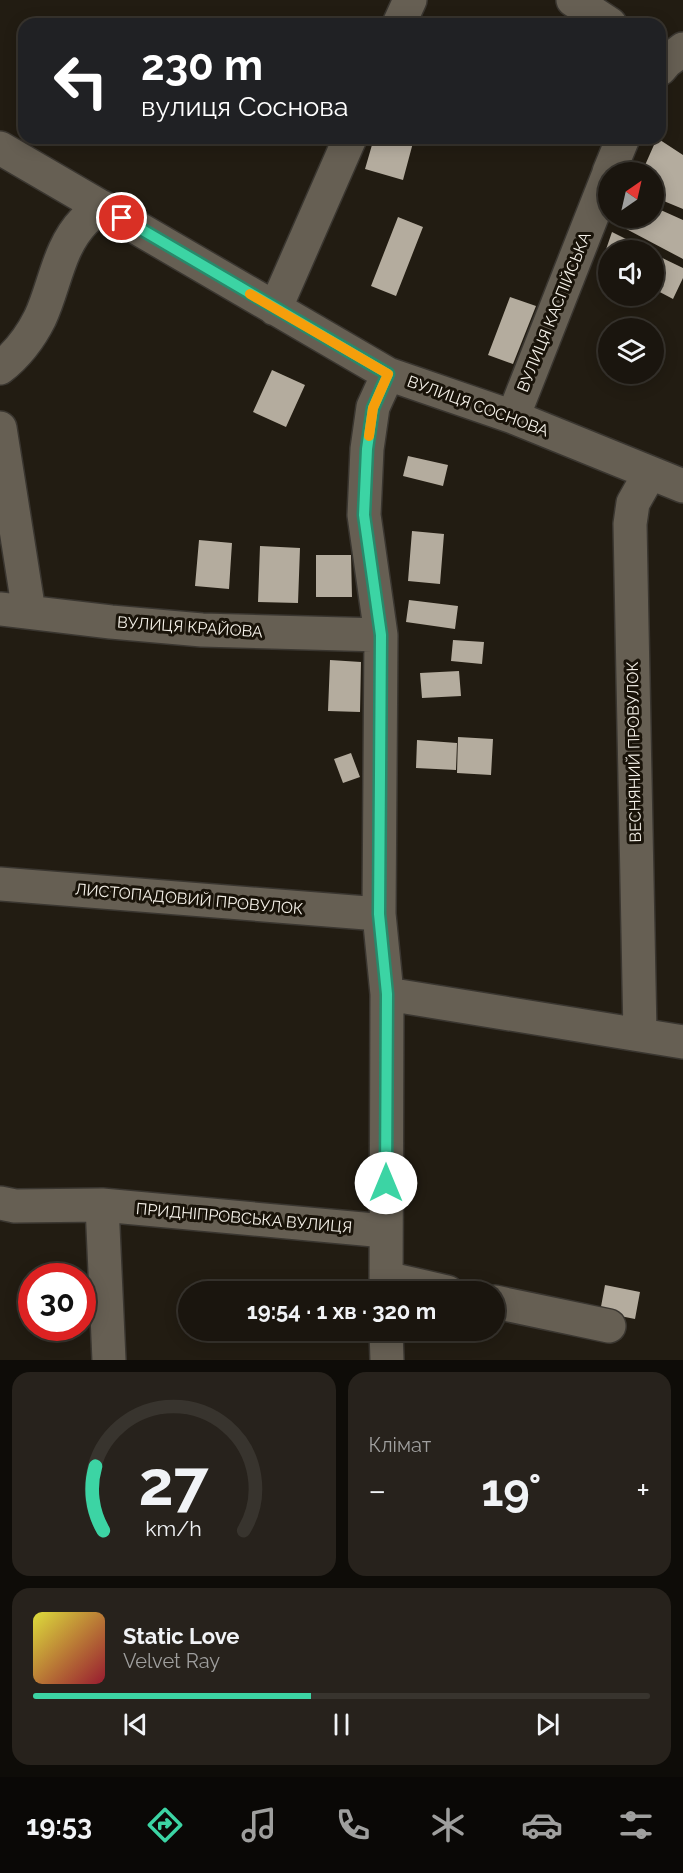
<!DOCTYPE html>
<html lang="uk">
<meta charset="utf-8">
<style>
body{margin:0;font-family:Raleway,sans-serif;background:#27221c;color:#f1f3f6;height:100vh;display:flex;flex-direction:column;font-size:22px;white-space:nowrap}
*{box-sizing:border-box;margin:0}
p{font-size:20px;color:#9f9f9e}
.icon{flex:none;width:33px;height:33px;fill:none;stroke:currentColor;stroke-width:2;stroke-linecap:round;stroke-linejoin:round}
.map{position:relative;height:1360px;overflow:hidden}
.sheet{display:flex;flex-direction:column;gap:12px;padding:12px;background:#0e0c08;flex:1}
.sheet>*{flex:none}
.banner{position:absolute;left:18px;top:18px;width:648px;height:126px;border-radius:18px;box-shadow:0 3px 15px #0003,0 0 0 2px #38342e;background:#202124;color:#fff;overflow:hidden}
.needle{width:39px;rotate:34deg}
.tools{position:absolute;left:598px;top:162px;display:grid;gap:12px}
.tools a{display:grid;place-items:center;width:66px;height:66px;border-radius:50%;background:#1a150e;box-shadow:0 3px 15px #0003,0 0 0 2px #38342e;font-size:30px}
.speed{position:absolute;left:18px;top:1263px;display:flex;gap:12px;font-size:30px;font-weight:700;text-align:center}
.speed>*{display:grid;place-content:center;width:78px;height:78px;border-radius:50%;background:#1a150e;box-shadow:0 3px 15px #0003,0 0 0 2px #38342e;line-height:1}
.speed .limit{border:9px solid #d22;background:#fff;color:#111}
.pin{position:absolute;display:grid;place-items:center;width:51px;height:51px;color:#fff;margin:-26px;border:3px solid #fff;border-radius:50%;box-shadow:0 2px 6px #0007}
.me{position:absolute;width:66px;margin:-33px;rotate:0deg;stroke-linejoin:round;filter:drop-shadow(0 0 4px #0008)}
.turn{display:flex;align-items:center;gap:21px;height:126px;padding:0 24px;font-size:27px}
.turn .icon{width:78px;height:78px;stroke-width:2.5}
.turn b{display:block;font-size:42px;line-height:51px}
.big{font-size:45px;font-weight:700;line-height:1.1}
.sheet .card{flex:1;display:flex;flex-direction:column;justify-content:center;gap:9px;min-width:0;padding:0 21px;border-radius:18px;background:#27221c}
.sheet .dial{align-items:center;gap:0}
.dial svg{height:156px;overflow:visible;fill:none;stroke:#38342e;stroke-width:7;stroke-linecap:round;text-anchor:middle}
.dial text{fill:#f1f3f6;stroke:none}
.song{display:flex;align-items:center;gap:18px}
.cover{width:72px;height:72px;border-radius:9px;background:linear-gradient(135deg,hsl(60 70% 55%),hsl(350 70% 35%))}
.played{height:6px;border-radius:3px;background:linear-gradient(90deg,#3cd4a4 45%,#38342e 45%)}
.keys{display:flex;justify-content:space-around;direction:ltr}
.heat{display:flex;justify-content:space-between;align-items:center;font-size:33px;direction:ltr}
.sheet .tiles{flex:1;display:grid;gap:12px;grid-template-columns:1fr 1fr}
.card:last-child{grid-column:span 2}
.trip{position:absolute;left:178px;top:1281px;width:327px;height:60px;border-radius:30px;background:#1a150e;box-shadow:0 3px 15px #0003,0 0 0 2px #38342e;font-weight:700;line-height:60px;text-align:center}
.menu{display:flex;height:96px;justify-content:space-around;align-items:center;background:#0a0806;color:#9f9f9e}
.menu .icon{width:42px;height:42px}
.menu .on{color:#3cd4a4}
.menu b{font-size:27px;color:#f1f3f6}
.map>svg:first-child{display:block}
.building{fill:#b4ac9e}
.lines{fill:none;stroke-linecap:round;stroke-linejoin:round}
.minor-casing{stroke:#3a3630;stroke-width:36}
.minor{stroke:#665f53;stroke-width:33}
.route-casing{stroke:#278a6b;stroke-width:15}
.route{stroke:#3cd4a4;stroke-width:10}
.slow{stroke:#f59e0b;stroke-width:10}
.labels{text-anchor:middle;dominant-baseline:central;stroke-width:6;stroke-linejoin:round;paint-order:stroke}
.street-label{font-size:16px;fill:#f6f2ea;stroke:#191309}
</style>
<div class="map">
<svg width="683" height="1360" viewBox="0 0 683 1360">
<rect width="100%" height="100%" fill="#221c12"/>
<path class="building" d="M374 138 414 139 403 180 365 169Z
M657 138 683 155V209L654 197V172H642Z
M654 207 683 220V259L613 222 615 218H654Z
M398 217 423 227 396 296 371 286Z
M612 232 648 250H609V265L602 261Z
M654 254 683 268V278L673 299 654 289Z
M510 297 536 306 513 364 488 355Z
M272 370 305 385 286 427 253 412Z
M408 456 448 465 443 486 403 476Z
M412 531 444 534 440 584 408 581Z
M199 540 232 543 229 589 195 586Z
M260 546 300 548 298 603 258 602Z
M316 555H351L352 597H316Z
M409 600 458 606 455 629 406 622Z
M453 640 484 642 482 664 451 661Z
M330 660 361 662 360 712 328 711Z
M459 671 461 696 422 698 420 673Z
M458 737 493 739 491 775 457 773Z
M417 740 457 743 456 770 416 768Z
M351 753 360 777 343 783 334 759Z
M605 1285 640 1292 635 1319 600 1312Z"/>
<g class="lines">
<g class="minor-casing">
<path id="minor" d="M573 0 610 24
M399 24 410 0
M660 69 666 62 683 49
M0 148 388 374 513 417 683 486
M609 172 623 138
M275 309 350 138
M0 368C18 354 30 338 40 318 55 286 58 248 84 221 89 216 96 211 102 207
M513 417 609 173
M0 428 29 612
M0 609 111 622 202 630 381 635
M0 884 379 914
M387 994 683 1042
M640 1034 630 524 633 503 650 473
M0 1203 15 1206 102 1205 109 1360
M102 1205 385 1231
M386 1278 447 1292
M386 1292 387 994 379 914 381 635 364 515 367 449 373 407 388 374
M495 1302 609 1326
M386 1330 387 1360"/>
</g>
<use href="#minor" class="minor"/>
</g>
<g class="lines">
<g class="route-casing">
<path id="route" d="M122 218 388 374 373 408 367 449 364 515 381 635 379 914 387 994 386 1183"/>
</g>
<use href="#route" class="route"/>
<path class="slow" d="M250 294 388 374 373 408 369 436"/>
</g>
<g class="labels">
<g class="street-label">
<text transform="translate(554 312) rotate(-68)">ВУЛИЦЯ КАСПІЙСЬКА</text>
<text transform="translate(478 406) rotate(20)">ВУЛИЦЯ СОСНОВА</text>
<text transform="translate(190 627) rotate(4)">ВУЛИЦЯ КРАЙОВА</text>
<text transform="translate(634 752) rotate(-91)">ВЕСНЯНИЙ ПРОВУЛОК</text>
<text transform="translate(189 899) rotate(5)">ЛИСТОПАДОВИЙ ПРОВУЛОК</text>
<text transform="translate(244 1218) rotate(5)">ПРИДНІПРОВСЬКА ВУЛИЦЯ</text>
</g>
</g>
</svg>
<div class="tools">
<a><svg class="needle" viewBox="-14 -14 28 28"><path d="M0-13l5 13h-10z" fill="#e53935"/><path d="M0 13l5-13h-10z" fill="#9f9f9e"/></svg></a>
<a><svg class="icon" aria-label="sound" viewBox="0 0 24 24"><path d="M4 9h4l5-4v14l-5-4H4zM17 9q2 3 0 6"/></svg></a>
<a><svg class="icon" aria-label="layers" viewBox="0 0 24 24"><path d="M12 4l9 5-9 5-9-5zM3 14l9 5 9-5"/></svg></a>
</div>
<div class="speed"><div class="limit">30</div></div>
<div class="pin" style="left:122px;top:218px;background:#d93025"><svg class="icon" aria-label="arrive" viewBox="0 0 24 24"><path d="M6 21V4h12l-3 4 3 4H6"/></svg></div>
<svg class="me" style="left:386px;top:1183px" viewBox="-20 -20 40 40"><circle r="19" fill="#fff"/><path d="M0-13L10 11 0 6-10 11z" fill="#3cd4a4"/></svg>
<div class="trip">19:54 · 1 хв · 320 m</div>
<div class="banner">
<div class="turn"><svg class="icon" aria-label="left" viewBox="0 0 24 24"><path d="M17 20v-9H6M10 6l-5 5 5 5"/></svg><div><b>230 m</b>вулиця Соснова</div></div>
</div>
</div>
<section class="sheet">
<div class="tiles">
<div class="card dial"><svg viewBox="0 0 100 80">
<path d="M14 69A42 42 0 1 1 86 69"/>
<path d="M14 69A42 42 0 0 1 10 36" stroke="#3cd4a4"/>
<text x="50" y="56" font-size="32" font-weight="700">27</text>
<text x="50" y="72" font-size="11">km/h</text>
</svg></div>
<div class="card"><p>Клімат</p>
<div class="heat"><a>−</a><b class="big">19°</b><a>+</a></div>
</div>
<div class="card">
<div class="song"><i class="cover"></i><div><b>Static Love</b><p>Velvet Ray</p></div></div>
<div class="played"></div>
<div class="keys"><svg class="icon" aria-label="previous" viewBox="0 0 24 24"><path d="M18 5L8 12l10 7zM5 5v14"/></svg><svg class="icon" aria-label="pause" viewBox="0 0 24 24"><path d="M8 5v14M16 5v14"/></svg><svg class="icon" aria-label="next" viewBox="0 0 24 24"><path d="M6 5l10 7-10 7zM19 5v14"/></svg></div>
</div>
</div>
</section>
<nav class="menu">
<b>19:53</b>
<svg class="icon on" aria-label="directions" viewBox="0 0 24 24"><path d="M12 3l9 9-9 9-9-9zM9 14v-3h6M13 9l2 2-2 2"/></svg>
<svg class="icon" aria-label="music" viewBox="0 0 24 24"><path d="M9 18V5l10-2v13"/><circle cx="6" cy="18" r="3"/><circle cx="16" cy="16" r="3"/></svg>
<svg class="icon" aria-label="phone" viewBox="0 0 24 24"><path d="M5 4h4l2 5-3 2q2 4 5 5l2-3 5 2v4C11 20 4 13 5 4z"/></svg>
<svg class="icon" aria-label="climate" viewBox="0 0 24 24"><path d="M12 3v18M4 7l16 10M4 17L20 7"/></svg>
<svg class="icon" aria-label="car" viewBox="0 0 24 24"><path d="M5 17H2v-5l4-1 3-4h7l3 4 3 1v5h-3M9 17h6M6 11h13"/><circle cx="7" cy="17" r="2"/><circle cx="17" cy="17" r="2"/></svg>
<svg class="icon" aria-label="filters" viewBox="0 0 24 24"><path d="M4 7h16M4 17h16"/><circle cx="9" cy="7" r="2"/><circle cx="15" cy="17" r="2"/></svg>
</nav>
